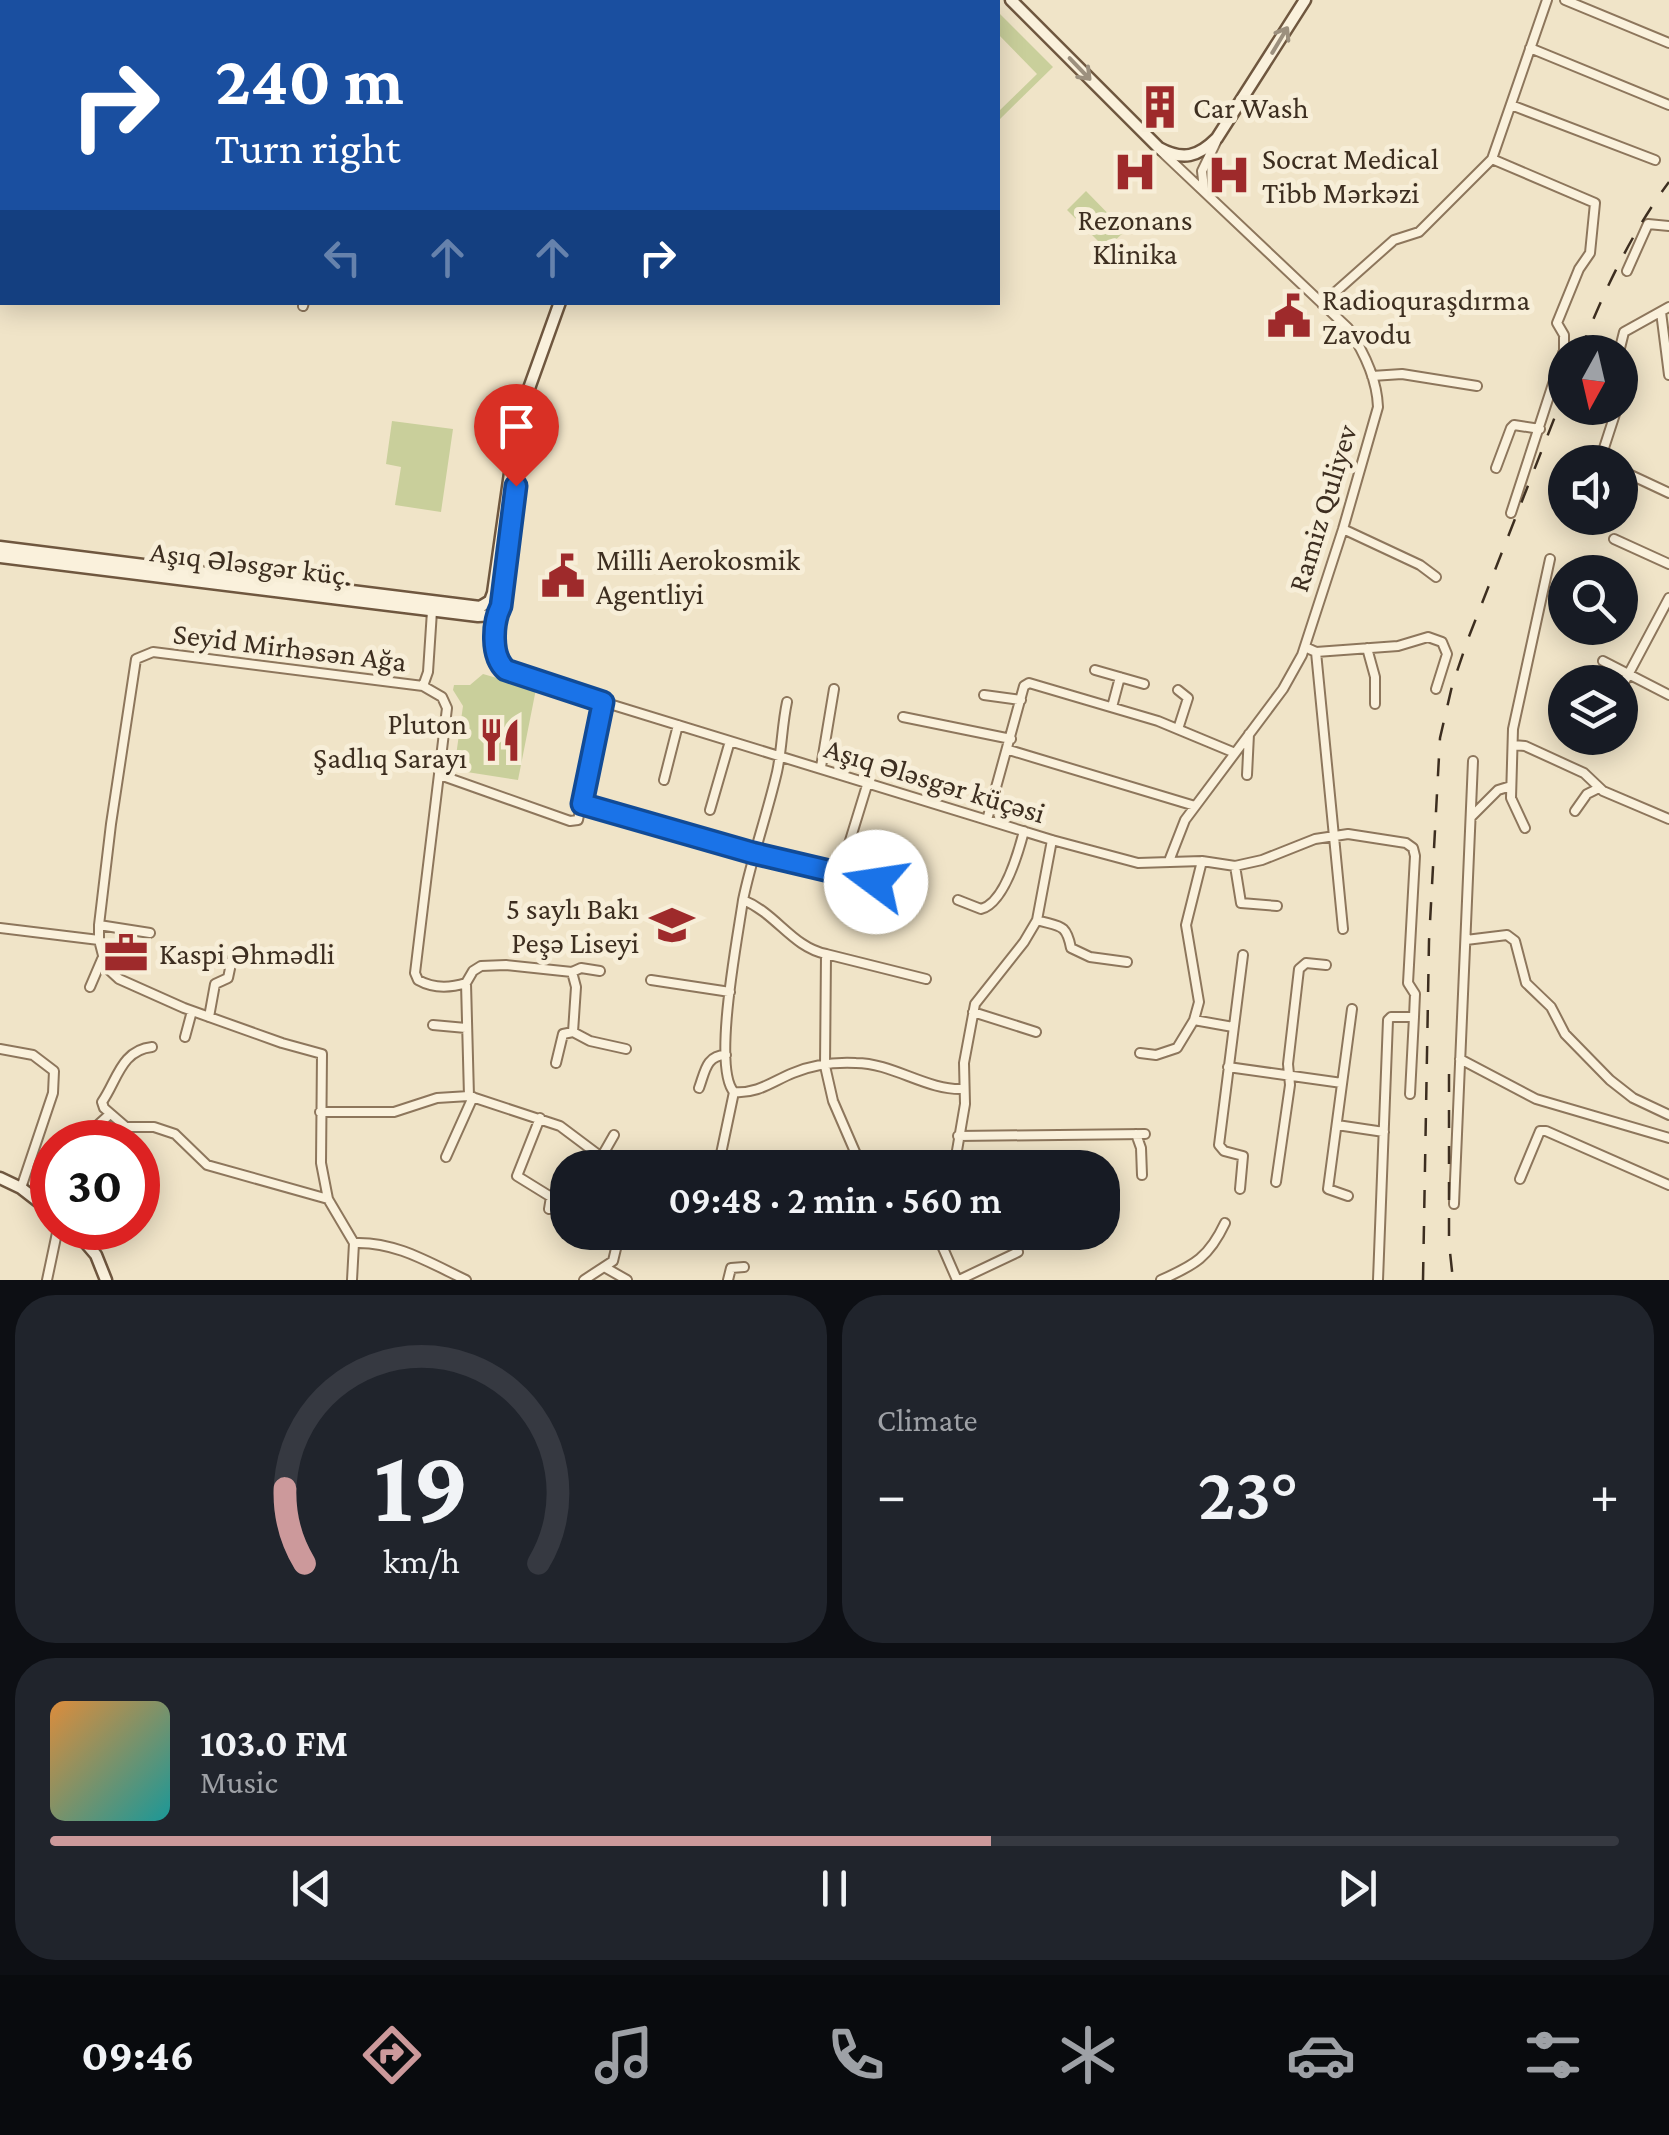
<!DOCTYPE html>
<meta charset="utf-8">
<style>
body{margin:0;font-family:"Crimson Pro",serif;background:#20242c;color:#f1f3f6;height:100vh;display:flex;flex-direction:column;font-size:38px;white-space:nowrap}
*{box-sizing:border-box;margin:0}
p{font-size:32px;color:#9ea1a6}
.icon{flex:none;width:55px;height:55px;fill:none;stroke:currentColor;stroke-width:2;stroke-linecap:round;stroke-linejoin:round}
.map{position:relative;height:1280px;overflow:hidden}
.side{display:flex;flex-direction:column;gap:15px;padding:15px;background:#0d0f14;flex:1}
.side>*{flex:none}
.top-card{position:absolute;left:0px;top:0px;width:1000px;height:305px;box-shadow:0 5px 25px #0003;background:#1a4fa0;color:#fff;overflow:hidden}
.needle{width:65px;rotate:188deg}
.controls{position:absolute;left:1548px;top:335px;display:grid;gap:20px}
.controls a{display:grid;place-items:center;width:90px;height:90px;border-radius:50%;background:#171b24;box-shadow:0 5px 25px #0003;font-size:50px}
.speed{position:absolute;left:30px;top:1120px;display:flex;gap:20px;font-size:50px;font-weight:700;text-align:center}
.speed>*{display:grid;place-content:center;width:130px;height:130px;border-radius:50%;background:#171b24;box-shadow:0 5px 25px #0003;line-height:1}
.speed .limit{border:15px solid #d22;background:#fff;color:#111}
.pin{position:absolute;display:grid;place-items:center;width:85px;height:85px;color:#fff;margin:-102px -42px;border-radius:50% 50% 50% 0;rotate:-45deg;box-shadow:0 0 10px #0007}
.pin .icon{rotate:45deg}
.me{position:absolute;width:110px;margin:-55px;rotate:284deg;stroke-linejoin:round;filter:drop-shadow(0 0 8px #0008)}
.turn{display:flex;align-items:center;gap:35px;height:210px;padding:0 50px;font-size:45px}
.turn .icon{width:130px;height:130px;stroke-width:2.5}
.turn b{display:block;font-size:70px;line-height:85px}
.lanes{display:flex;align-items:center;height:95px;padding:0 50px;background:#0003;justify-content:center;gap:50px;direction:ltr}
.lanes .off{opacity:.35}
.big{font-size:75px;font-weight:600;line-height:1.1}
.side .widget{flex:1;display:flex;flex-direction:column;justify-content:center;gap:15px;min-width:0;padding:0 35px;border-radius:40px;background:#20242c}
.side .dial{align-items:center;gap:0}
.dial svg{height:260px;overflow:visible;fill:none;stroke:#363941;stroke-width:7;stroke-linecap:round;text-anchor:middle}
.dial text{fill:#f1f3f6;stroke:none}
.song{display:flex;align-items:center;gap:30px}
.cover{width:120px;height:120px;border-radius:15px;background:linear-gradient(135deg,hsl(30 70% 55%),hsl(180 70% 35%))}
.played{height:10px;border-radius:5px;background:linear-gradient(90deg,#cc999b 60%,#363941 60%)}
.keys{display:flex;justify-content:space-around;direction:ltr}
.heat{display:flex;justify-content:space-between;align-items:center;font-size:55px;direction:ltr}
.side .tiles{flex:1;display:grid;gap:15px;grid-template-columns:1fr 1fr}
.widget:last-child{grid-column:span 2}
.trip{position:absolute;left:550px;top:1150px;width:570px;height:100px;border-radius:40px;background:#171b24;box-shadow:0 5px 25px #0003;font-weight:600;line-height:100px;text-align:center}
.dock{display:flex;height:160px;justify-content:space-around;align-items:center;background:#090b0e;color:#9ea1a6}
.dock .icon{width:70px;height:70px}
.dock .active{color:#cc999b}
.dock b{font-size:45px;color:#f1f3f6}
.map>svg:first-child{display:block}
.green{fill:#c9cf9b}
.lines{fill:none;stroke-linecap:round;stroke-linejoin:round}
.street-casing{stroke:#8d765c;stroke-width:12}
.secondary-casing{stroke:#6f573f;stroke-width:15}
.street{stroke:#faf1dc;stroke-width:8}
.secondary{stroke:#faf1dc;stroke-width:10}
.rail{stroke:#3d2e20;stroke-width:2.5;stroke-dasharray:18 18;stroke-linecap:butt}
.oneway{stroke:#9c907e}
.route-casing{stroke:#114b97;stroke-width:25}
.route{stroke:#1a73e8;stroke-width:18}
.labels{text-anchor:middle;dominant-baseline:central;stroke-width:10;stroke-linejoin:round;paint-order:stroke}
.poi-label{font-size:30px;fill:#3d2e20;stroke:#f7eed8;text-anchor:start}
.street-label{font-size:30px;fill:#3d2e20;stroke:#f7eed8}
</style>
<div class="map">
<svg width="1669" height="1280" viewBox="0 0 1669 1280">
<rect width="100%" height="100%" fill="#f0e4c8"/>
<path class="green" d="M998 12 1053 67 998 121V112L1037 74 998 34Z
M1086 191 1125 231 1106 249 1067 210Z
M392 421 453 429 441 512 395 505 401 467 386 464Z
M483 674 536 689 518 780 454 770 463 706 453 690 454 685H470Z"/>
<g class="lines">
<g class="street-casing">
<path id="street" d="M547 0 560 2
M1565 0 1669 43
M369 2 370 0
M573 2 575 0
M770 2 773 0
M1530 48 1669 105
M1511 105 1655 160
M1161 151 1348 328C1364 352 1377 378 1378 407L1343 529 1302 655 1283 689 1185 820 1169 861
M1492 159 1595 203 1590 253 1579 269 1557 323 1564 335V350L1511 513
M1204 189 1202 171 1216 142
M1627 271 1648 224 1669 226
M1322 304 1394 240 1419 232 1492 159 1547 0
M303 306 304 302
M1661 312 1669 375
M1619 352 1624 332 1669 307
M1372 376 1402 374 1477 386
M1604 462 1603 451 1617 408
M1496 468 1511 428 1514 425 1540 429
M1620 470 1669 493
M1343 529 1420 565 1436 577
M1614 539 1669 564
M488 604C504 623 486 653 506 669L603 702 1052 840 1138 863 1202 861 1235 866 1262 860 1315 839 1348 834 1406 843 1413 848 1415 856 1408 983 1415 994 1414 1017H1391L1388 1020 1378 1280
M1305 647 1316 652 1343 929
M1367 648 1375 677V704
M1316 652 1398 646 1428 637 1442 642 1447 654 1436 689
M1603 661 1669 695
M1095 670 1144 684
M423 686 428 672 432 611
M1178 690 1188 698 1178 729
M1620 690 1669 598
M984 695 1021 700
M787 702C782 725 782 749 777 772 767 815 752 857 743 900 776 913 792 947 826 954L825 1066 833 1101 862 1168
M1112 707 1120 677
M903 717 1011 739
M1513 745 1525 746 1584 773 1603 791 1669 819
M1009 750 1195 806
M821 767 834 689
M440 775 570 821 578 820 603 702
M1247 775 1249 734
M664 780 678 725
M583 804 753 853 913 891
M710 810 730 741
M1575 811 1587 794 1599 788
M1471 817 1498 790 1511 786
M987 820 1024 686 1029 683 1158 721 1235 753
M1525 828 1511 798 1513 729 1550 559
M1235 866 1241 903 1277 906
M840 873 868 782
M958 900 981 909C1004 903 1018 854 1024 831
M1037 920C1060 927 1066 923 1071 948L1090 957 1127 962
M99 925 150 933
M0 928 99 940
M1466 940 1507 935 1515 941 1526 983 1551 1007 1565 1034 1610 1080 1633 1098 1669 1115
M826 954 926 979
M651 980 730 992
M466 983 469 1096
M90 987 102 959
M973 1012 1036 1032
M209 1017 215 984 228 978 232 959
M1194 1020 1233 1027
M433 1025 466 1028
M573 1032 590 1041 626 1049
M185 1037 192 1011
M152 1047C121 1050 117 1081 102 1102L104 1108 126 1127H154L175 1134 207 1165 328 1199
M0 1049 33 1055 54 1071 53 1093 21 1188
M1140 1053 1156 1055 1177 1048 1194 1020 1199 1002 1186 925 1202 861
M1460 1059 1536 1099 1669 1138
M556 1063 563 1034 573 1032 576 987 572 972
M1228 1067 1342 1083
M699 1088C705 1072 706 1055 726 1055
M734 1092C758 1094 773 1081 793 1073 812 1065 836 1062 856 1063 893 1063 927 1091 964 1089
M734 1092C712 1068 738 936 743 900
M1410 1094 1414 1017
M320 1112H394L437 1098 469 1096 560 1126 616 1168
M540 1118 517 1176 551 1197 549 1209
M1337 1125 1384 1132
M1136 1134 1141 1148 1142 1175
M958 1136 1145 1134
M79 1142 110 1114
M602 1156 614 1135
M446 1157 473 1097
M719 1161 773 1164
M718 1168 734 1092
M954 1168 965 1104 964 1063 975 1004 1024 942 1037 920 1052 840
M1520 1179 1540 1131H1546L1669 1185
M1276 1182 1290 1085 1288 1064 1299 969 1306 963 1326 965
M1240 1189 1243 1156 1224 1151 1219 1145 1243 955
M1348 1196 1328 1189 1352 1009
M34 1197 52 1170
M1454 1204 1473 761
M936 1232 957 1280
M354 1243C395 1241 430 1263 466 1280
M606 1268 627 1280
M47 1280 58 1228
M352 1280 354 1243 328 1199 321 1163 322 1054 282 1043 184 1008 119 979 106 967 99 940V925L111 824 136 659 153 652 423 686 442 697 447 708 415 973 418 980C434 989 450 988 466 983L473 971 481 966 506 965 572 972 581 968 600 971
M584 1280 613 1261 620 1232
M728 1280 731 1268 744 1267
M959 1280 1018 1252
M1161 1280C1195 1265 1209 1257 1225 1223"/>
</g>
<g class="secondary-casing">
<path id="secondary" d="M1011 0 1159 148C1183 161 1198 157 1217 138L1305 0
M854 2 857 0
M0 547 480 607 490 601 493 593 513 452
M0 557 478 616 495 615 502 601 527 394 560 302
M0 1178 21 1188 52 1212
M73 1228 96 1255 106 1280"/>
</g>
<use href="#street" class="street"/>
<use href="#secondary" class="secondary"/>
<path class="rail" d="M1580 352C1603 293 1631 233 1669 182
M1449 1074V1243L1453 1280
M1423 1280 1429 941 1440 738 1452 686 1468 639 1565 391"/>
</g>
<defs><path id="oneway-shaft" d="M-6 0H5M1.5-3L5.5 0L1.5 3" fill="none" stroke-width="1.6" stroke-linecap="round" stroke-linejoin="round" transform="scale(2.5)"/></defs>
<g class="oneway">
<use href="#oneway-shaft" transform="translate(1280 40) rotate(-59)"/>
<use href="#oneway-shaft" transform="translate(1080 69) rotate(46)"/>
</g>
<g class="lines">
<g class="route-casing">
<path id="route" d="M516 486 501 606C493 622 490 656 506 670L603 702 582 804 753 853 876 882"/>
</g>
<use href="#route" class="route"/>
</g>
<defs>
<g id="building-bare" transform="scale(3.45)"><path d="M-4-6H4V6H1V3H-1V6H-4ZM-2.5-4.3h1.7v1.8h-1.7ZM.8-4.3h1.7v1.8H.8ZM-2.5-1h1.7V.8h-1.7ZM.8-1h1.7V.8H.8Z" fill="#9e2a2b" stroke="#f7eed8" stroke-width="2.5" paint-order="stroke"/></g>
<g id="hospital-bare" transform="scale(3.45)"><path d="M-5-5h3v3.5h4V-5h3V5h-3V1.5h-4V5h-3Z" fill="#9e2a2b" stroke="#f7eed8" stroke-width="2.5" paint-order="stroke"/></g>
<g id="civic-bare" transform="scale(3.45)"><path d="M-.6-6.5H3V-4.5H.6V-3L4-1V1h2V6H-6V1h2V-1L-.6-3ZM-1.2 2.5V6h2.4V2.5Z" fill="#9e2a2b" stroke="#f7eed8" stroke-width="2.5" paint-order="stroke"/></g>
<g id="restaurant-bare" transform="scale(3.45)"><path d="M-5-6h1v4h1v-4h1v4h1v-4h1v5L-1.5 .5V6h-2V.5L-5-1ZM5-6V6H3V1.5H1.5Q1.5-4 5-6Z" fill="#9e2a2b" stroke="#f7eed8" stroke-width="2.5" paint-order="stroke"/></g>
<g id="university-bare" transform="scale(3.45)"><path d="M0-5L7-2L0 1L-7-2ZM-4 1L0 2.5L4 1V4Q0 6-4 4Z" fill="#9e2a2b" stroke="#f7eed8" stroke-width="2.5" paint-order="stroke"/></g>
<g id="office-bare" transform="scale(3.45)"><path d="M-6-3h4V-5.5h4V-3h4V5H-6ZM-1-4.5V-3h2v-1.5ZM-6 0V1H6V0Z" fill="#9e2a2b" stroke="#f7eed8" stroke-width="2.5" paint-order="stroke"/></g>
</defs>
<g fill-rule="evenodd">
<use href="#building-bare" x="1160" y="107"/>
<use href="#hospital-bare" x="1135" y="172"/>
<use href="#hospital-bare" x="1229" y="175"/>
<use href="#civic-bare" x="1289" y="316"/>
<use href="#civic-bare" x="563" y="576"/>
<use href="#restaurant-bare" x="500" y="740"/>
<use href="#university-bare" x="672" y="925"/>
<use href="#office-bare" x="126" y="953"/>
</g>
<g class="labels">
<g class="poi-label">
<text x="1193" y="107">Car Wash</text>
<text x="1262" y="158">Socrat Medical<tspan x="1262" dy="34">Tibb Mərkəzi</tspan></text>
<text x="1135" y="219" text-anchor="middle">Rezonans<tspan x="1135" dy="34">Klinika</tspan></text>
<text x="1322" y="299">Radioquraşdırma<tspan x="1322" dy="34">Zavodu</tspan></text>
<text x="596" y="559">Milli Aerokosmik<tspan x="596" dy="34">Agentliyi</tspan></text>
<text x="467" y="723" text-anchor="end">Pluton<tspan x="467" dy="34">Şadlıq Sarayı</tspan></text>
<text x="639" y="908" text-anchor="end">5 saylı Bakı<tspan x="639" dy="34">Peşə Liseyi</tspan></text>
<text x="159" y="953">Kaspi Əhmədli</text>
</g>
<g class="street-label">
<text transform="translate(1322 508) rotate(-73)">Ramiz Quliyev</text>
<text transform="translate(251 563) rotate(7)">Aşıq Ələsgər küç.</text>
<text transform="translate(290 647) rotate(7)">Seyid Mirhəsən Ağa</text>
<text transform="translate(935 780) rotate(17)">Aşıq Ələsgər küçəsi</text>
</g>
</g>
</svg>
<div class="controls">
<a><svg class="needle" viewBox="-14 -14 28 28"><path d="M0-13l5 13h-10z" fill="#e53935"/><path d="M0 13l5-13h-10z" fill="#9ea1a6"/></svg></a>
<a><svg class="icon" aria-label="sound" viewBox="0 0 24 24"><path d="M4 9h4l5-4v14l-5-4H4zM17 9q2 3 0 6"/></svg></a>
<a><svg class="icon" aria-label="search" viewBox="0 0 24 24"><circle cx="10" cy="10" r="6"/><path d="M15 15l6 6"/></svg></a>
<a><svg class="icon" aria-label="layers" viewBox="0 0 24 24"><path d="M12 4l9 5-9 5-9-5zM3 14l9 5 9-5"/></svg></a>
</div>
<div class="speed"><div class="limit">30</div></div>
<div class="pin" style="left:516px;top:486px;background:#d93025"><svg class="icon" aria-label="arrive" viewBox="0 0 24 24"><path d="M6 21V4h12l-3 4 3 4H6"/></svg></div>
<svg class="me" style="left:876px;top:882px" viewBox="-20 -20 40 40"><circle r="19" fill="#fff"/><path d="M0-13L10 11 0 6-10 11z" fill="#1a73e8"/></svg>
<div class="trip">09:48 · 2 min · 560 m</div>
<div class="top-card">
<div class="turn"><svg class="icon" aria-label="right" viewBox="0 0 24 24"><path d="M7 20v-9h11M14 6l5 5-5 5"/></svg><div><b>240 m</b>Turn right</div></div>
<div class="lanes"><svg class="icon off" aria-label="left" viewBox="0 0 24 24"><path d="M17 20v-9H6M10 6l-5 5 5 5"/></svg><svg class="icon off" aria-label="ahead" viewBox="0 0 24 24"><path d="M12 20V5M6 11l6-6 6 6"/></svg><svg class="icon off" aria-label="ahead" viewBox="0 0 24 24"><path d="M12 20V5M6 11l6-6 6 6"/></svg><svg class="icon" aria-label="right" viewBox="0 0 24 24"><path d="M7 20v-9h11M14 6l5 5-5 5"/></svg></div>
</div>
</div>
<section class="side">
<div class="tiles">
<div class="widget dial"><svg viewBox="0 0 100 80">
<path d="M14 69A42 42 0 1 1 86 69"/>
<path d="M14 69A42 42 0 0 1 8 46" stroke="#cc999b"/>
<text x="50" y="56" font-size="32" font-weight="700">19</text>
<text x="50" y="72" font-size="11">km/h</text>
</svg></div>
<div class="widget"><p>Climate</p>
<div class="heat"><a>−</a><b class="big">23°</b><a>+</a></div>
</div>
<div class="widget">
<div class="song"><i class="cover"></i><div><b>103.0 FM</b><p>Music</p></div></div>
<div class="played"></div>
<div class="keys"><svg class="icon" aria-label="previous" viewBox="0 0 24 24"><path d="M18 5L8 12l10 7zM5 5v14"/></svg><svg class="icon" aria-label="pause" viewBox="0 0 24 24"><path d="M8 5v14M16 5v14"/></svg><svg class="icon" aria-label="next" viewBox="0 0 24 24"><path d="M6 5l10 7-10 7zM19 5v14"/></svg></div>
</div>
</div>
</section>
<nav class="dock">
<b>09:46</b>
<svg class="icon active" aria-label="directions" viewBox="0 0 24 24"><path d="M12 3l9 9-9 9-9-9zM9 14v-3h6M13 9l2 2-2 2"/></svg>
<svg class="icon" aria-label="music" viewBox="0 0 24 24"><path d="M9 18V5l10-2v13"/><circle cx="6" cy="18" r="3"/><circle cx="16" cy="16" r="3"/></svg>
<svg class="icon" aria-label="phone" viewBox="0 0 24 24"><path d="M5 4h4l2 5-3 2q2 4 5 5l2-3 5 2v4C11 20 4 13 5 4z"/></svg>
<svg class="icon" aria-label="climate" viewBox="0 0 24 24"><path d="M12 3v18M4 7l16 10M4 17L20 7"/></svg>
<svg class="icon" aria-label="car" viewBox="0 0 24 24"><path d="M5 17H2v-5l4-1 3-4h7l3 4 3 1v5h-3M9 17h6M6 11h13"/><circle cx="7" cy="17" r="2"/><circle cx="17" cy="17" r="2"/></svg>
<svg class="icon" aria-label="filters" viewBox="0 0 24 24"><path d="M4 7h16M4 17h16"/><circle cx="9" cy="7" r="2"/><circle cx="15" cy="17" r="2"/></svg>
</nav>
